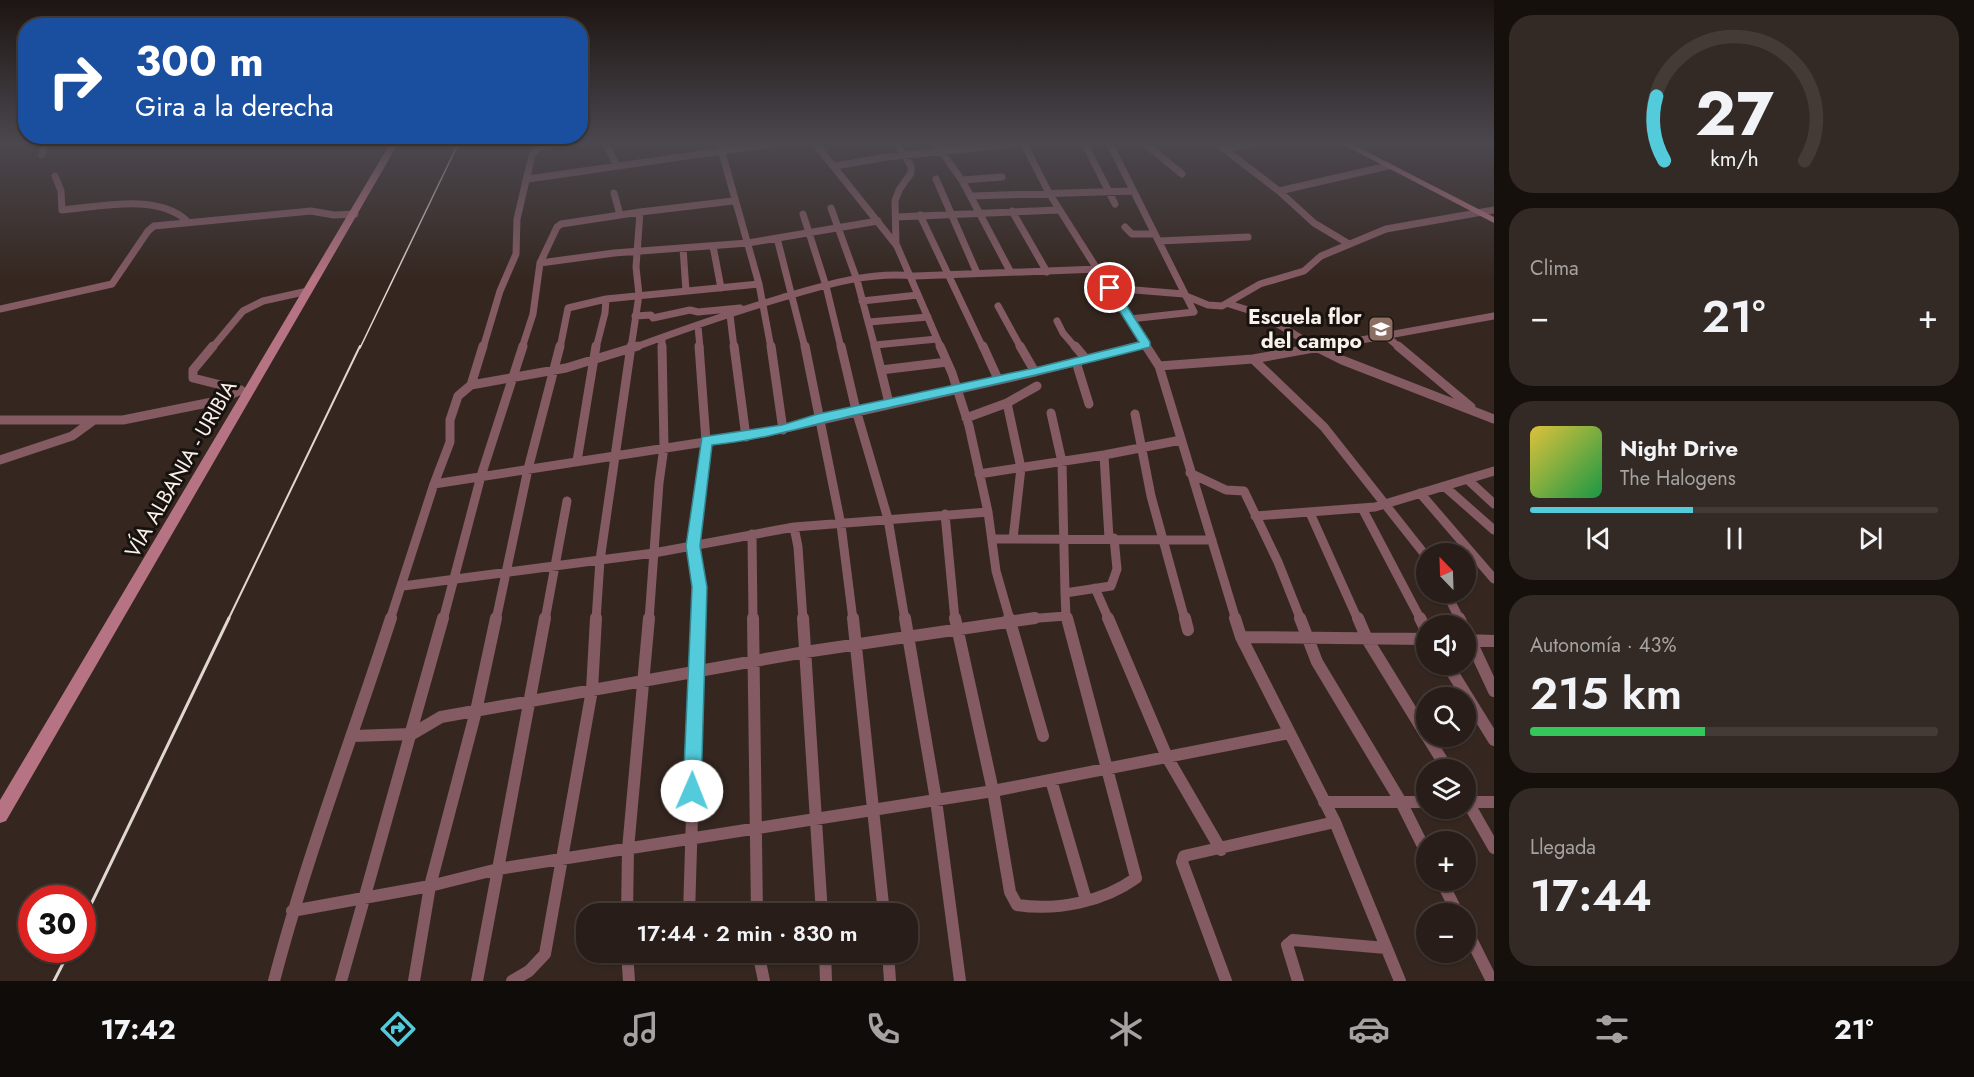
<!DOCTYPE html>
<html lang="es">
<meta charset="utf-8">
<style>
body{margin:0;font-family:Jost,sans-serif;background:#342a25;color:#f1f3f6;height:100vh;display:flex;flex-direction:column;font-size:22px;white-space:nowrap}
*{box-sizing:border-box;margin:0}
p{font-size:20px;color:#a5a2a2}
.icon{flex:none;width:33px;height:33px;fill:none;stroke:currentColor;stroke-width:2;stroke-linecap:round;stroke-linejoin:round}
.map{position:relative;flex:1;overflow:hidden}
.drawer{display:flex;flex-direction:column;gap:15px;padding:15px;background:#16100d;width:480px}
.drawer>*{flex:none}
.top-card{position:absolute;left:18px;top:18px;width:570px;height:126px;border-radius:24px;box-shadow:0 2px 4px #0004,0 0 0 2px #443b37;background:#1a4fa0;color:#fff;overflow:hidden}
.needle{width:39px;rotate:337deg}
.buttons{position:absolute;left:1416px;top:543px;display:grid;gap:12px}
.buttons a{display:grid;place-items:center;width:60px;height:60px;border-radius:50%;background:#281d18;box-shadow:0 2px 4px #0004,0 0 0 2px #443b37;font-size:30px}
.speed{position:absolute;left:18px;top:885px;display:flex;gap:12px;font-size:30px;font-weight:700;text-align:center}
.speed>*{display:grid;place-content:center;width:78px;height:78px;border-radius:50%;background:#281d18;box-shadow:0 2px 4px #0004,0 0 0 2px #443b37;line-height:1}
.speed .limit{border:9px solid #d22;background:#fff;color:#111}
.pin{position:absolute;display:grid;place-items:center;width:51px;height:51px;color:#fff;margin:-26px;border:3px solid #fff;border-radius:50%;box-shadow:0 2px 6px #0007}
.me{position:absolute;width:66px;margin:-33px;rotate:1deg;stroke-linejoin:round;filter:drop-shadow(0 0 4px #0008)}
.turn{display:flex;align-items:center;gap:21px;height:126px;padding:0 18px;font-size:27px}
.turn .icon{width:78px;height:78px;stroke-width:2.5}
.turn b{display:block;font-size:42px;line-height:51px}
.big{font-size:45px;font-weight:600;line-height:1.1}
.drawer .widget{flex:1;display:flex;flex-direction:column;justify-content:center;gap:9px;min-width:0;padding:0 21px;border-radius:24px;background:#342a25}
.drawer .dial{align-items:center;gap:0}
.dial svg{height:156px;overflow:visible;fill:none;stroke:#443b37;stroke-width:7;stroke-linecap:round;text-anchor:middle}
.dial text{fill:#f1f3f6;stroke:none}
.song{display:flex;align-items:center;gap:18px}
.cover{width:72px;height:72px;border-radius:9px;background:linear-gradient(135deg,hsl(50 70% 55%),hsl(140 70% 35%))}
.played{height:6px;border-radius:3px;background:linear-gradient(90deg,#53cbdb 40%,#443b37 40%)}
.keys{display:flex;justify-content:space-around;direction:ltr}
.heat{display:flex;justify-content:space-between;align-items:center;font-size:33px;direction:ltr}
.charge{height:9px;border-radius:4px;background:linear-gradient(90deg,#34c759 43%,#443b37 0)}
.trip{position:absolute;left:576px;top:903px;width:342px;height:60px;border-radius:24px;background:#281d18;box-shadow:0 2px 4px #0004,0 0 0 2px #443b37;font-weight:600;line-height:60px;text-align:center}
.dock{display:flex;height:96px;justify-content:space-around;align-items:center;background:#100c0a;color:#a5a2a2}
.dock .icon{width:42px;height:42px}
.dock .selected{color:#53cbdb}
.dock b{font-size:27px;color:#f1f3f6}
main{display:flex;flex:1;min-height:0}
.map>svg:first-child{display:block}
.lines{fill:none;stroke-linecap:round;stroke-linejoin:round}
.street-far2{stroke:#845a63;stroke-width:7}
.street-far1{stroke:#845a63;stroke-width:9}
.street{stroke:#845a63;stroke-width:12}
.secondary{fill:#b67383;fill-rule:evenodd}
.rail-far2{stroke:#e1d7d2;stroke-width:1.5}
.rail-far1{stroke:#e1d7d2;stroke-width:2}
.rail{stroke:#e1d7d2;stroke-width:3}
.route{fill:#53cbdb;stroke:#36848e;stroke-width:1.5}
.labels{text-anchor:middle;dominant-baseline:central;stroke-width:6;stroke-linejoin:round;paint-order:stroke}
.poi-label{font-size:21px;font-weight:bold;fill:#f9f0eb;stroke:#18120e;text-anchor:end}
.street-label{font-size:21px;fill:#f9f0eb;stroke:#18120e}
</style>
<main>
<div class="map">
<svg width="1494" height="981" viewBox="0 0 1494 981">
<rect width="100%" height="100%" fill="#352720"/>
<g class="lines">
<path class="street-far2" d="M605 142 617 166
M719 142 759 284 771 348
M814 142 897 246 941 348
M896 142 911 166V173L899 190 895 201 896 244
M935 142 963 182 1010 271
M1023 142 1049 193 1147 348
M1084 142 1115 204
M1109 142 1194 312 1130 319
M1143 142 1182 174
M1215 142 1279 191 1314 223 1349 244
M543 146 582 142
M1223 148 1267 142
M42 155 44 147 49 142
M835 166 887 157 1024 143
M55 176 61 191 62 210C99 207 156 193 186 220L185 222
M528 179 785 142
M936 179 977 273
M962 180 1002 177
M1279 191 1388 166
M614 193 620 215
M971 196 1133 191
M831 208 857 280 875 348
M1012 211 1047 272
M803 214 826 286 841 348
M920 215 983 348
M896 217 1059 210
M1125 227 1132 234H1155
M777 238 805 348
M1159 241 1248 237
M713 246 721 288
M683 248 686 291
M540 263 614 253 748 243 878 221
M1110 288 1184 294
M1186 296 1208 305 1222 306 1260 284 1304 271 1321 256 1386 229 1494 210
M862 301 918 295
M1229 304 1261 314 1317 348
M998 306 1021 348
M0 309 112 284 148 231 154 226 311 211 334 215 355 214
M730 315 734 348
M635 316 651 315 653 318 690 310 698 312 740 308
M1057 321 1063 333 1076 348
M869 322 928 317
M698 326 700 348
M1385 335 1400 348
M662 339V348
M875 345 937 339
M212 348 243 311 263 301 308 291
M483 348 500 291 516 254 517 219 532 155 543 142
M522 348 533 314 540 263 557 227 561 224 640 212
M560 348 568 308 606 299
M596 348 605 313 606 299 759 284
M631 348 639 295 636 267 640 212 733 201
M633 348C682 330 731 313 781 298 825 285 869 271 915 276L1098 269
M1132 348 1146 344
M1317 348 1494 316"/>
<path class="street-far1" d="M213 346 193 370V378L241 390
M734 346 746 437
M771 346 783 430
M805 346 841 525 853 620
M841 346 856 410 888 519 905 620
M875 346 889 403
M940 346 952 373 969 426 988 512 996 571 1010 620
M983 346 998 379
M1020 346 1035 372
M1075 346 1086 359
M1146 346 1159 366 1236 620
M1314 346 1342 360 1494 419
M1398 346 1471 407
M1253 359 1324 427 1426 556
M1076 362 1089 404
M1159 366 1253 359 1325 346
M881 370 947 362
M471 385 566 368 638 346
M1007 403 1021 468 1013 539
M1051 413 1062 462 1065 593
M1135 414 1151 496 1185 620
M966 418 1007 403 1037 386
M0 420H123L217 401 241 390
M1104 455 1109 538
M0 460 72 436 94 420
M577 461 596 346
M1190 473 1226 490 1244 491 1278 562 1301 620
M979 474 1104 455 1181 440
M1467 479 1494 504
M434 484 763 433 1035 372 1138 346
M1444 486 1494 530
M1420 493 1494 579
M1362 508 1421 620
M1310 513 1358 620
M945 514 955 620
M1255 516 1375 507 1494 471
M794 527 798 547 803 620
M752 534 753 620
M992 539 1212 540
M403 586 600 560 631 346
M1095 588 1109 620
M1446 592 1460 620
M1066 616 1067 620
M390 620 434 484 450 442V420L458 396 471 385 483 346
M443 620 481 476 523 346
M496 620 528 469 560 346
M545 620 567 501
M596 620 600 560 654 553 794 527 988 512
M649 620 659 483 664 447 662 346
M698 620 699 587 693 546 706 441 699 346
M1014 620 1066 616 1065 593 1111 586 1117 569 1114 538"/>
<path class="street" d="M753 618 757 914
M803 618 822 914
M853 618 884 914
M905 618 936 800 960 981
M955 618 993 791 1010 892 1017 905C1057 911 1103 902 1136 878L1067 618
M1009 618 1043 736
M1108 618 1167 757 1221 850
M1185 618 1188 630
M1235 618 1241 637 1335 822 1400 981
M1300 618 1317 662 1401 802 1426 852
M1358 618 1367 639 1426 735
M1420 618 1426 630
M1459 618 1463 626
M1466 631 1494 691
M1241 637 1426 639
M1466 640 1494 641
M1447 664 1494 740
M353 736 412 734 441 717 805 652 1035 618
M1427 736 1448 770
M1051 780 1086 900
M1466 799 1494 848
M1324 802H1426
M1466 802H1494
M1441 880 1458 914
M292 911 430 886 498 869 545 618
M627 914 628 849 649 618
M689 914 698 618
M1466 929 1492 981
M627 952 629 981
M758 952 764 981
M825 952 826 981
M888 952 890 981
M274 981C306 858 352 739 391 618
M341 981 443 618
M414 981 430 886 476 711 496 618
M477 981 498 869 993 791 1289 733
M512 981 529 971 545 954 592 690 596 618
M1226 981 1182 862 1184 856 1335 822
M1298 981 1287 945 1293 940 1386 948"/>
<path class="secondary" d="M391 142H399L6 821 0 823V800Z
M1338 142H1348L1494 217V223Z"/>
<path class="rail-far2" d="M360 348 459 142"/>
<path class="rail-far1" d="M228 620 360 346"/>
<path class="rail" d="M82 923 229 618
M54 981 70 950"/>
</g>
<linearGradient id="sky" x2="0" y2="1"><stop stop-color="#1d1512"/><stop offset="0.51" stop-color="#4b474e"/><stop offset="1" stop-color="#4b474e" stop-opacity="0"/></linearGradient>
<rect width="1494" height="280" fill="url(#sky)"/>
<path class="route" d="M1110 285 1114 286 1150 342V347C1056 372 960 392 864 413 813 424 765 440 712 445L700 546 707 587 701 791 699 797 692 800 686 797 683 791 692 587 686 546 702 437 782 425 818 414 1035 368 1139 342 1105 288Z"/>
<defs>
<g id="school-square" transform="scale(1.35)"><rect x="-9" y="-9" width="18" height="18" rx="4" fill="#8d6e63" stroke="#18120e"/><path d="M0-5L7-2L0 1L-7-2ZM-4 1L0 2.5L4 1V4Q0 6-4 4Z" fill="#fff"/></g>
</defs>
<g fill-rule="evenodd">
<use href="#school-square" x="1381" y="329"/>
</g>
<g class="labels">
<g class="poi-label">
<text x="1362" y="317">Escuela flor<tspan x="1362" dy="24">del campo</tspan></text>
</g>
<g class="street-label">
<text transform="translate(181 469) rotate(-60)">VÍA ALBANIA - URIBIA</text>
</g>
</g>
</svg>
<div class="buttons">
<a><svg class="needle" viewBox="-14 -14 28 28"><path d="M0-13l5 13h-10z" fill="#e53935"/><path d="M0 13l5-13h-10z" fill="#a5a2a2"/></svg></a>
<a><svg class="icon" aria-label="sound" viewBox="0 0 24 24"><path d="M4 9h4l5-4v14l-5-4H4zM17 9q2 3 0 6"/></svg></a>
<a><svg class="icon" aria-label="search" viewBox="0 0 24 24"><circle cx="10" cy="10" r="6"/><path d="M15 15l6 6"/></svg></a>
<a><svg class="icon" aria-label="layers" viewBox="0 0 24 24"><path d="M12 4l9 5-9 5-9-5zM3 14l9 5 9-5"/></svg></a>
<a>+</a>
<a>−</a>
</div>
<div class="speed"><div class="limit">30</div></div>
<div class="pin" style="left:1110px;top:288px;background:#d93025"><svg class="icon" aria-label="arrive" viewBox="0 0 24 24"><path d="M6 21V4h12l-3 4 3 4H6"/></svg></div>
<svg class="me" style="left:692px;top:791px" viewBox="-20 -20 40 40"><circle r="19" fill="#fff"/><path d="M0-13L10 11 0 6-10 11z" fill="#53cbdb"/></svg>
<div class="trip">17:44 · 2 min · 830 m</div>
<div class="top-card">
<div class="turn"><svg class="icon" aria-label="right" viewBox="0 0 24 24"><path d="M7 20v-9h11M14 6l5 5-5 5"/></svg><div><b>300 m</b>Gira a la derecha</div></div>
</div>
</div>
<section class="drawer">
<div class="widget dial"><svg viewBox="0 0 100 80">
<path d="M14 69A42 42 0 1 1 86 69"/>
<path d="M14 69A42 42 0 0 1 10 36" stroke="#53cbdb"/>
<text x="50" y="56" font-size="32" font-weight="700">27</text>
<text x="50" y="72" font-size="11">km/h</text>
</svg></div>
<div class="widget"><p>Clima</p>
<div class="heat"><a>−</a><b class="big">21°</b><a>+</a></div>
</div>
<div class="widget">
<div class="song"><i class="cover"></i><div><b>Night Drive</b><p>The Halogens</p></div></div>
<div class="played"></div>
<div class="keys"><svg class="icon" aria-label="previous" viewBox="0 0 24 24"><path d="M18 5L8 12l10 7zM5 5v14"/></svg><svg class="icon" aria-label="pause" viewBox="0 0 24 24"><path d="M8 5v14M16 5v14"/></svg><svg class="icon" aria-label="next" viewBox="0 0 24 24"><path d="M6 5l10 7-10 7zM19 5v14"/></svg></div>
</div>
<div class="widget"><p>Autonomía · 43%</p><b class="big">215 km</b><div class="charge"></div></div>
<div class="widget"><p>Llegada</p><b class="big">17:44</b></div>
</section>
</main>
<nav class="dock">
<b>17:42</b>
<svg class="icon selected" aria-label="directions" viewBox="0 0 24 24"><path d="M12 3l9 9-9 9-9-9zM9 14v-3h6M13 9l2 2-2 2"/></svg>
<svg class="icon" aria-label="music" viewBox="0 0 24 24"><path d="M9 18V5l10-2v13"/><circle cx="6" cy="18" r="3"/><circle cx="16" cy="16" r="3"/></svg>
<svg class="icon" aria-label="phone" viewBox="0 0 24 24"><path d="M5 4h4l2 5-3 2q2 4 5 5l2-3 5 2v4C11 20 4 13 5 4z"/></svg>
<svg class="icon" aria-label="climate" viewBox="0 0 24 24"><path d="M12 3v18M4 7l16 10M4 17L20 7"/></svg>
<svg class="icon" aria-label="car" viewBox="0 0 24 24"><path d="M5 17H2v-5l4-1 3-4h7l3 4 3 1v5h-3M9 17h6M6 11h13"/><circle cx="7" cy="17" r="2"/><circle cx="17" cy="17" r="2"/></svg>
<svg class="icon" aria-label="filters" viewBox="0 0 24 24"><path d="M4 7h16M4 17h16"/><circle cx="9" cy="7" r="2"/><circle cx="15" cy="17" r="2"/></svg>
<b>21°</b>
</nav>
